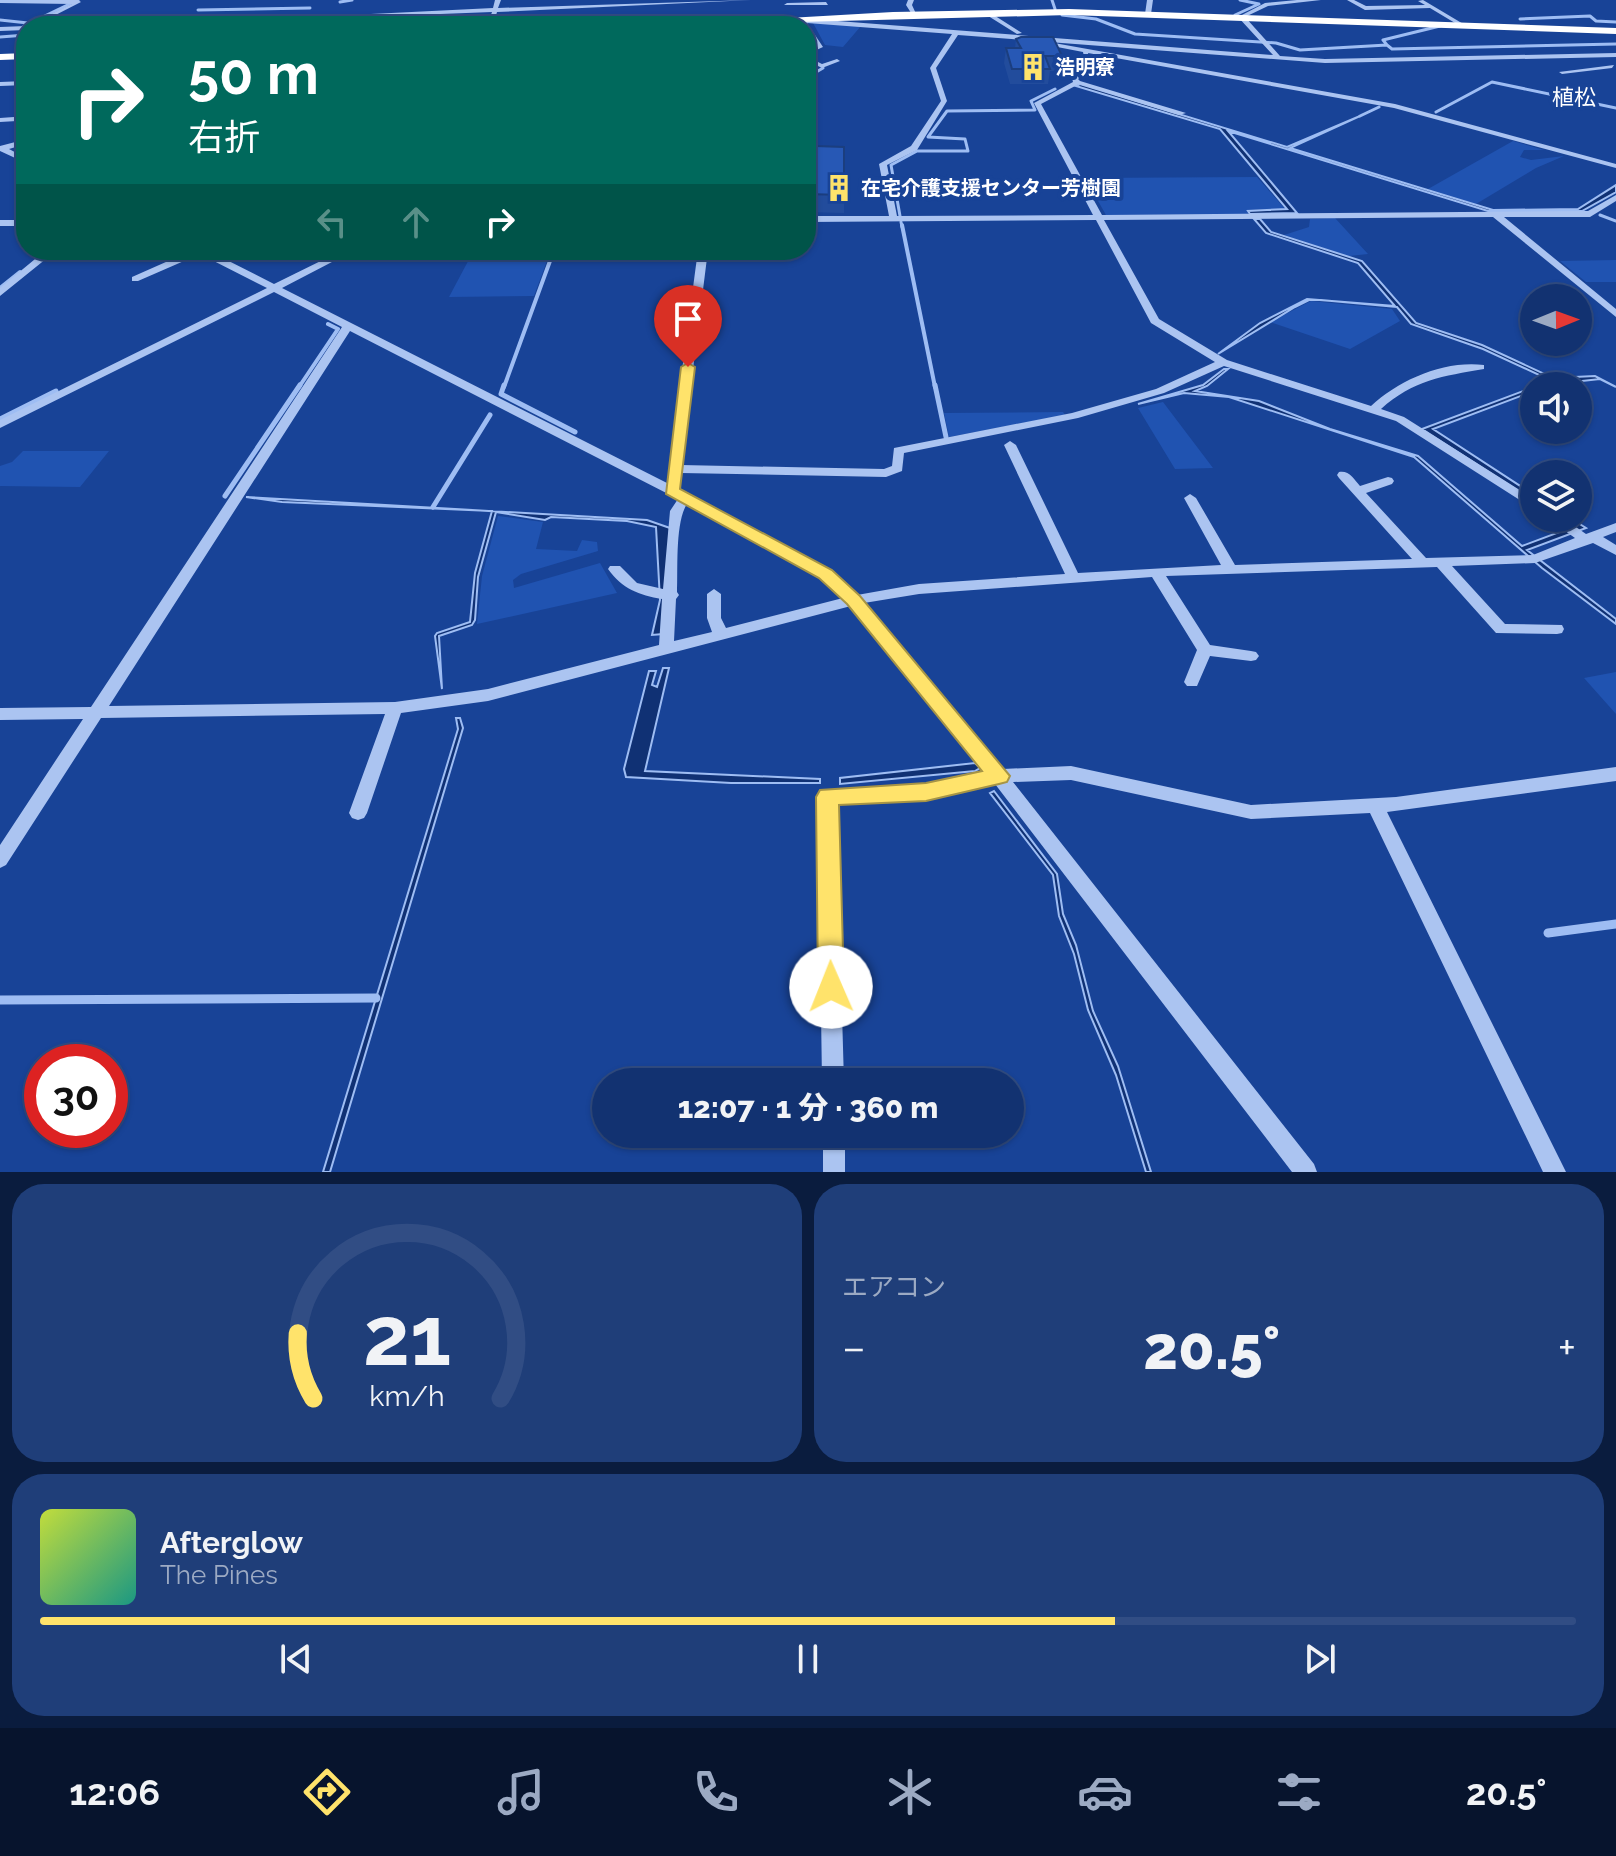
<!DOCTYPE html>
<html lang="ja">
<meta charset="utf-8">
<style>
body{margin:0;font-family:Raleway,"Noto Sans JP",sans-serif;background:#1f3e79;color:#f1f3f6;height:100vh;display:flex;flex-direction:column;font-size:30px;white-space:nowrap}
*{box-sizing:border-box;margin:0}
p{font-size:26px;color:#9caac3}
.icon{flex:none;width:44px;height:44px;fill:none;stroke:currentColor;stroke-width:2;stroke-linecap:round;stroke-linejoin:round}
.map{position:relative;height:1172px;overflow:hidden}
.panel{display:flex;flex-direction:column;gap:12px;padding:12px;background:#0a1c3e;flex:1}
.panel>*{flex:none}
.hud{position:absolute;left:16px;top:16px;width:800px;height:244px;border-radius:32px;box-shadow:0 2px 6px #0004,0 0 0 2px #314d84;background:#00695c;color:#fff;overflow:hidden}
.needle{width:52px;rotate:89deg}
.buttons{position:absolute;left:1520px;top:284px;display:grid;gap:16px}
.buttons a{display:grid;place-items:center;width:72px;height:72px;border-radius:50%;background:#123271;box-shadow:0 2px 6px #0004,0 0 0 2px #314d84;font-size:40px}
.speed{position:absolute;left:24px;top:1044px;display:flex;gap:16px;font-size:40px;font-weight:700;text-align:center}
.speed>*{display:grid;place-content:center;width:104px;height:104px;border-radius:50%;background:#123271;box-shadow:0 2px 6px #0004,0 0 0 2px #314d84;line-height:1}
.speed .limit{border:12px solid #d22;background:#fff;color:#111}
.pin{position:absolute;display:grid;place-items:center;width:68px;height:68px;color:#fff;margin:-82px -34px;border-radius:50% 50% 50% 0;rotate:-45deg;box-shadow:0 0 8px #0007}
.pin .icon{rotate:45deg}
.me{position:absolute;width:88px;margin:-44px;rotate:359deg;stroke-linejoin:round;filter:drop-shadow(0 0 6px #0008)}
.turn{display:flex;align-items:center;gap:28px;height:168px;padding:0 40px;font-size:36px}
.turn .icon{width:104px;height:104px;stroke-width:2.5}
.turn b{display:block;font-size:56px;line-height:68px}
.lanes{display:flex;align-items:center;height:76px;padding:0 40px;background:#0003;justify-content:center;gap:40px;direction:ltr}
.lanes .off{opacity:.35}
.big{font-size:60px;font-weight:800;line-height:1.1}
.panel .widget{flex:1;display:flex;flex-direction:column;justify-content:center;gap:12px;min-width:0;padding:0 28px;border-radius:32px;background:#1f3e79}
.panel .dial{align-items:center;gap:0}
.dial svg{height:208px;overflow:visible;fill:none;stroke:#314d84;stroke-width:7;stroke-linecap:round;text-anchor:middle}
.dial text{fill:#f1f3f6;stroke:none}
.song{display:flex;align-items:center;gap:24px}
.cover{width:96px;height:96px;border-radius:12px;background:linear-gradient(135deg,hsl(70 70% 55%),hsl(170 70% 35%))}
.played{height:8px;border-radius:4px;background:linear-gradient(90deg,#ffe36b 70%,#314d84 70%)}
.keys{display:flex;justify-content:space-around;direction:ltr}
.heat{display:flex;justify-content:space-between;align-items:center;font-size:44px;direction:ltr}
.panel .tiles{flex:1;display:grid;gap:12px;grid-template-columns:1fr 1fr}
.widget:last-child{grid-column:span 2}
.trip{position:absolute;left:592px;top:1068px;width:432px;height:80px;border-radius:40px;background:#123271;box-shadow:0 2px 6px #0004,0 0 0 2px #314d84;font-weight:800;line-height:80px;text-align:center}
.menu{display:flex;height:128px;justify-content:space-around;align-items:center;background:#07142d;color:#9caac3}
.menu .icon{width:56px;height:56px}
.menu .on{color:#ffe36b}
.menu b{font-size:36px;color:#f1f3f6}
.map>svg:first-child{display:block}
.green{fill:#2053b1}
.water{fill:#103174;stroke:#9ebdf3;stroke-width:2}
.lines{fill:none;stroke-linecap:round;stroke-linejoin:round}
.stream-far3{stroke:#9ebdf3;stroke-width:3}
.stream-far2{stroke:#9ebdf3;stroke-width:4}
.stream-far1{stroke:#9ebdf3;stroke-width:5}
.stream{stroke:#9ebdf3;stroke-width:9}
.minor{fill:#abc4f1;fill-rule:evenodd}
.highway{fill:#fff;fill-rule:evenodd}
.wall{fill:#224c9c}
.building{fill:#2758b5;stroke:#1b3e7f;stroke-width:2}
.route{fill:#ffe36b;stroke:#a69446;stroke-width:2}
.labels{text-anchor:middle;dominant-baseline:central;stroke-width:8;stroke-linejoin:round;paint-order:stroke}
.far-poi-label{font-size:20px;font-weight:bold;fill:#fff;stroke:#184397;text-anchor:start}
.far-neighbourhood-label{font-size:22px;fill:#fff;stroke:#184397}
</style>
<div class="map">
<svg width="1616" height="1172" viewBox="0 0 1616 1172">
<rect width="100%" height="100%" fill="#184397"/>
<path class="green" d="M813 23 861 26 843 47 825 45Z
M1513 141 1544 150H1524L1520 157 1531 160 1564 156 1536 168 1476 204 1428 189Z
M1257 177 1285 209 1247 210 1248 214 1106 215 1085 178Z
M1335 218 1368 254 1349 256 1284 235 1309 227 1310 219Z
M474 250H551L534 296 449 297Z
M1616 260V282H1586L1560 261Z
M1311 301 1392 309 1400 321 1350 349 1270 322Z
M1163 402 1213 468 1175 469 1138 408Z
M1063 412 1065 415 949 437 944 413Z
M23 451H109L80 487 0 486V466L12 462Z
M498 516 543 522 536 549 577 551 582 540 597 542 598 551 521 574 513 580 514 588 600 563 617 593 477 624 482 576Z
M1616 672V714L1584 678Z"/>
<path class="water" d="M1080 84 1287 147 1360 116 1290 148 1493 210 1578 209 1616 185V192L1582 211H1488L1228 131 1297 213 1250 214 1248 211 1287 209 1220 129 1076 86Z
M1254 219H1260L1271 232 1362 261 1416 323 1482 345 1553 378 1595 376 1616 387 1600 379 1536 386 1548 379 1483 349 1411 324 1397 307 1321 300H1309L1295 307 1218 354 1260 323 1307 299 1395 306 1358 263 1266 233Z
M1224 369H1228L1207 386 1195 391 1259 401 1330 429 1418 456 1522 546 1573 527 1561 518H1570L1586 528 1527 550 1616 619V624L1542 568 1414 457 1229 397 1184 393 1138 404 1203 385Z
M1534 387V391L1433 429 1534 495V501L1422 429Z
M246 497 647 520 670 528 663 634 652 635 660 600 656 527 627 521 551 517 545 520 496 512 478 577 475 620 472 625 439 636 442 689 435 636 437 633 470 622 475 573 492 511 282 502Z
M663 668H669L645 771 820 779V783H731L626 777 624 769 649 671H656L652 685 657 687Z
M456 718H460L463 728 330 1172H323L458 729Z
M975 763 980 768 975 771 840 784V778Z
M994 791 1057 874 1063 914 1076 945 1093 1011 1118 1066 1151 1172H1146L1116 1075 1088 1010 1074 954 1059 916 1053 875 990 793Z"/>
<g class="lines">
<path class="stream-far3" d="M1052 0 1055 9
M340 2 352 0
M198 10 310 8
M1062 15 1096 19 1135 34 1276 43 1300 50 1387 45 1392 49 1616 44
M1235 15 1259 4 1240 0
M1520 19 1590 16 1596 21 1616 22
M0 20 28 23
M24 26 78 0
M0 37 26 35
M1387 45 1383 40 1440 26
M806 78 823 68
M1436 112 1492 82 1616 108
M1360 116 1379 107
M1600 215 1616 221
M900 216 891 165 917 151H968L965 139 928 137 947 111 1035 110 1031 101 1055 89
M901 222 902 227"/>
<path class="stream-far2" d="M902 225 935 387
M0 288 20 272
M299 387 338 329 328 324
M504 387 554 250"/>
<path class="stream-far1" d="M504 385 501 394 575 432
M935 385 946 437
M0 419 56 391
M225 496 300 385
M433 507 490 415"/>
<path class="stream" d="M1548 933 1616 924
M0 1000 376 998"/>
<path class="minor" d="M0 0H78L81 2 34 26H26L72 4 0 3Z
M495 0H501L498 8 751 0 497 12 493 26H487L492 12 130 26 493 8Z
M908 0H914L912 5 917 16H913L906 5Z
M1147 0H1153L1151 14 1148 16 1145 14Z
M1297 0H1321L1268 6 1245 17 1280 56 1325 59 1616 53V57L1325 63 958 35 936 68 947 101 917 150 887 165 897 216 1093 215 1034 103 1073 82 1072 78 1086 66 1083 52 1052 46 1054 43 1395 104 1616 164V168L1394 108 1088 53 1092 67 1078 79 1080 81 1186 113 1179 115 1079 84 1041 104 1102 215 1588 211 1616 195V201L1590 217H1504L1616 309V317L1493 217 1104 220 1159 319 1227 360 1371 406C1399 380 1444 360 1484 365V369C1443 376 1413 380 1381 409L1404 417 1534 499V509L1396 421 1224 366 1164 393 1078 418 904 453 902 471 886 477 681 473 678 489 831 571 857 595 919 584 1065 574 1004 445 1010 441 1016 445 1078 573 1221 565 1184 498 1190 494 1196 498 1235 565 1412 559 1339 478 1337 475 1339 472C1349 470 1354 479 1360 486L1388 477 1392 478 1394 481 1392 484 1366 493 1426 558 1533 555 1575 538 1547 518H1563L1586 534 1616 523V532L1603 537 1616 545V555L1593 543 1535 563 1452 566 1505 624 1562 625 1564 629 1562 633 1557 634 1496 633 1437 567 1166 576 1210 645 1251 651 1256 652 1259 656 1256 660 1251 661 1210 656 1197 686H1187L1184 682 1197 650 1152 577 919 594 864 603 1003 769 1071 766 1251 805 1396 797 1616 767V781L1387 812 1566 1172H1543L1370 813 1251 819 1071 780 1013 782 1314 1164 1317 1172H1292L995 784 926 799 836 804 844 1082H822L818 797 821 792 926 785 986 772 851 606 488 701 401 713 367 813 364 818 358 820 352 818 349 813 385 714 101 718 6 865 0 868V845L83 719 0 720V708L91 707 342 327 274 292 0 428V420L267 288 200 254 138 281H132V277L193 250H207L274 284 343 250H355L282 288 667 483 698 250H708L681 465 884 469 892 466 894 448 1072 413 1156 389 1215 362 1151 323 1096 220 806 222V216H889L879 164 911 146 941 101 930 68 952 34 807 23 823 47 812 52V59L822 64 837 59 840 61 822 68 806 60 807 50 816 46 799 18 1273 55 1238 17 1265 3ZM350 331 678 499 670 511 663 589 637 583 620 566H610L608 569C622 589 639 595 662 599L659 645 488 689 395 702 109 706ZM687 504 821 577 843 598 726 628 721 618V594L714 589 707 594V618L712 632 674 641 676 599 679 595 677 592C678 569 675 522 687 504Z
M1347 0H1354L1366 6 1425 5 1418 1 1423 0 1465 25 1460 26 1430 8 1365 10Z
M826 2 828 5H784L787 3Z
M987 11 989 12 1022 33 1017 34 985 14Z
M26 26V30L0 31V27Z
M1614 65 1612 68 1562 74 1559 72Z
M26 81V85L0 86V82Z
M14 117 17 121 0 122V118Z
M23 140H26V144L9 149 26 158V163L0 151V146Z
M0 220H26V226H0Z
M46 250H57L0 296V288Z
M823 1134H845V1172H823Z"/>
<path class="highway" d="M1069 9 1616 28V34L1069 15 649 26 893 12Z
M26 53V59L0 60V54Z"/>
</g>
<path class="wall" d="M1016 39 1062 56 1059 71H1050L1048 84H1010L1004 63 1006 48H1015Z
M806 133 816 146 844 195V213L806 212Z"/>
<path class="building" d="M1021 37H1053L1062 56H1045L1050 69H1012L1006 48H1021L1016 39Z
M806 133 815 137 816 146 844 147V195L806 194Z"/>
<path class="route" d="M688 363 695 367 680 489 832 570 860 596 1010 776 1007 782 999 784 926 801 839 805 844 987 840 996 831 999 822 996 818 987 816 797 820 790 926 783 982 771 847 604 819 578 666 494 681 367Z"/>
<defs>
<g id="building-bare" transform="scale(2.16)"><path d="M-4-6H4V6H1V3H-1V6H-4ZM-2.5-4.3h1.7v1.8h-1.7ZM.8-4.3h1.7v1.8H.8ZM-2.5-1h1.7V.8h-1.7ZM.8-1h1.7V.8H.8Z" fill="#ffe36b" stroke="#184397" stroke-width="2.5" paint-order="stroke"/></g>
</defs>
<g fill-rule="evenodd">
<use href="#building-bare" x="1033" y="67"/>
<use href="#building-bare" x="839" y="188"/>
</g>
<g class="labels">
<g class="far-poi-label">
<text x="1055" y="67">浩明寮</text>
<text x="861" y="188">在宅介護支援センター芳樹園</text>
</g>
<g class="far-neighbourhood-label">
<text x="1574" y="97">植松</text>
</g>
</g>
</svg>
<div class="buttons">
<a><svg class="needle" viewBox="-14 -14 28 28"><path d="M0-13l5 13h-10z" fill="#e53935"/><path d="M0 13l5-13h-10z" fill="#9caac3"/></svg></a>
<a><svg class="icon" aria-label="sound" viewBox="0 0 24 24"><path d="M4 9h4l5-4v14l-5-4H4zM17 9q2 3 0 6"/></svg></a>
<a><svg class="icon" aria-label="layers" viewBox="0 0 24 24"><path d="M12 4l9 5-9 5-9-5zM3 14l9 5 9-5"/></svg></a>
</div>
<div class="speed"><div class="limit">30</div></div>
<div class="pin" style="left:688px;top:367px;background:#d93025"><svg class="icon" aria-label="arrive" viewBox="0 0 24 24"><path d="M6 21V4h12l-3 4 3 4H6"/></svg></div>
<svg class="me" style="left:831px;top:987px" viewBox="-20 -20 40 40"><circle r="19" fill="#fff"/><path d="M0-13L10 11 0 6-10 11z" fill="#ffe36b"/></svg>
<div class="trip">12:07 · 1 分 · 360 m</div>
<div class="hud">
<div class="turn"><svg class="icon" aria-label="right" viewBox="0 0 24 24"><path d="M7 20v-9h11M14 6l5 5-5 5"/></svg><div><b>50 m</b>右折</div></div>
<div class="lanes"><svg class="icon off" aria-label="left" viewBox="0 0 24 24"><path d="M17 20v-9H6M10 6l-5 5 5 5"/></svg><svg class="icon off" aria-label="ahead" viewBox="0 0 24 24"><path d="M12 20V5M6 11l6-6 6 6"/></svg><svg class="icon" aria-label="right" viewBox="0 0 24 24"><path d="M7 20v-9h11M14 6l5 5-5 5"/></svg></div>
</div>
</div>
<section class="panel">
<div class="tiles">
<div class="widget dial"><svg viewBox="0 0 100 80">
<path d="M14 69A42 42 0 1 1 86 69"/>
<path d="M14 69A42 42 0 0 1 8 44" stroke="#ffe36b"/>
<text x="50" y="56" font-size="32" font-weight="700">21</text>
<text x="50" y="72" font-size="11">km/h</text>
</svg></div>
<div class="widget"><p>エアコン</p>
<div class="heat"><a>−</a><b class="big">20.5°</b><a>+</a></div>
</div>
<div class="widget">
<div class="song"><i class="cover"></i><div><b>Afterglow</b><p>The Pines</p></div></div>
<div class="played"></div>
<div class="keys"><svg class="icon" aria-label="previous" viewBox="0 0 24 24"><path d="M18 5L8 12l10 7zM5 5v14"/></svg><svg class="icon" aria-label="pause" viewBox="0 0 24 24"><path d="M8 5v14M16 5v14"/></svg><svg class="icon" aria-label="next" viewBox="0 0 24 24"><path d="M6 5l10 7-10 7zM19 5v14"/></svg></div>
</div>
</div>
</section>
<nav class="menu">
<b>12:06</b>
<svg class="icon on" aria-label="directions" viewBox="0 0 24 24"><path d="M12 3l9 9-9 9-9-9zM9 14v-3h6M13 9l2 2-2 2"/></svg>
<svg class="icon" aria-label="music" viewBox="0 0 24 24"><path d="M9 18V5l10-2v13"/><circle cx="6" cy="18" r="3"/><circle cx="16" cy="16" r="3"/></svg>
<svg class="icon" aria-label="phone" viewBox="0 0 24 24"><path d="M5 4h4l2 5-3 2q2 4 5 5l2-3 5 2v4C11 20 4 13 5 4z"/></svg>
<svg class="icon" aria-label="climate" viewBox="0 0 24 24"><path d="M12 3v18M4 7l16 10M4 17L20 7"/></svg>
<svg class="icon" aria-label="car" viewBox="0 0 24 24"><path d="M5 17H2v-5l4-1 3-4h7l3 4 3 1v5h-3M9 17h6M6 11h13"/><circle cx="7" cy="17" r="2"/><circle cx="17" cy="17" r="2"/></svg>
<svg class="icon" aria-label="filters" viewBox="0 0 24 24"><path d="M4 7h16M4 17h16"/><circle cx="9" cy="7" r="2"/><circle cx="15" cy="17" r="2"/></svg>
<b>20.5°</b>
</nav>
